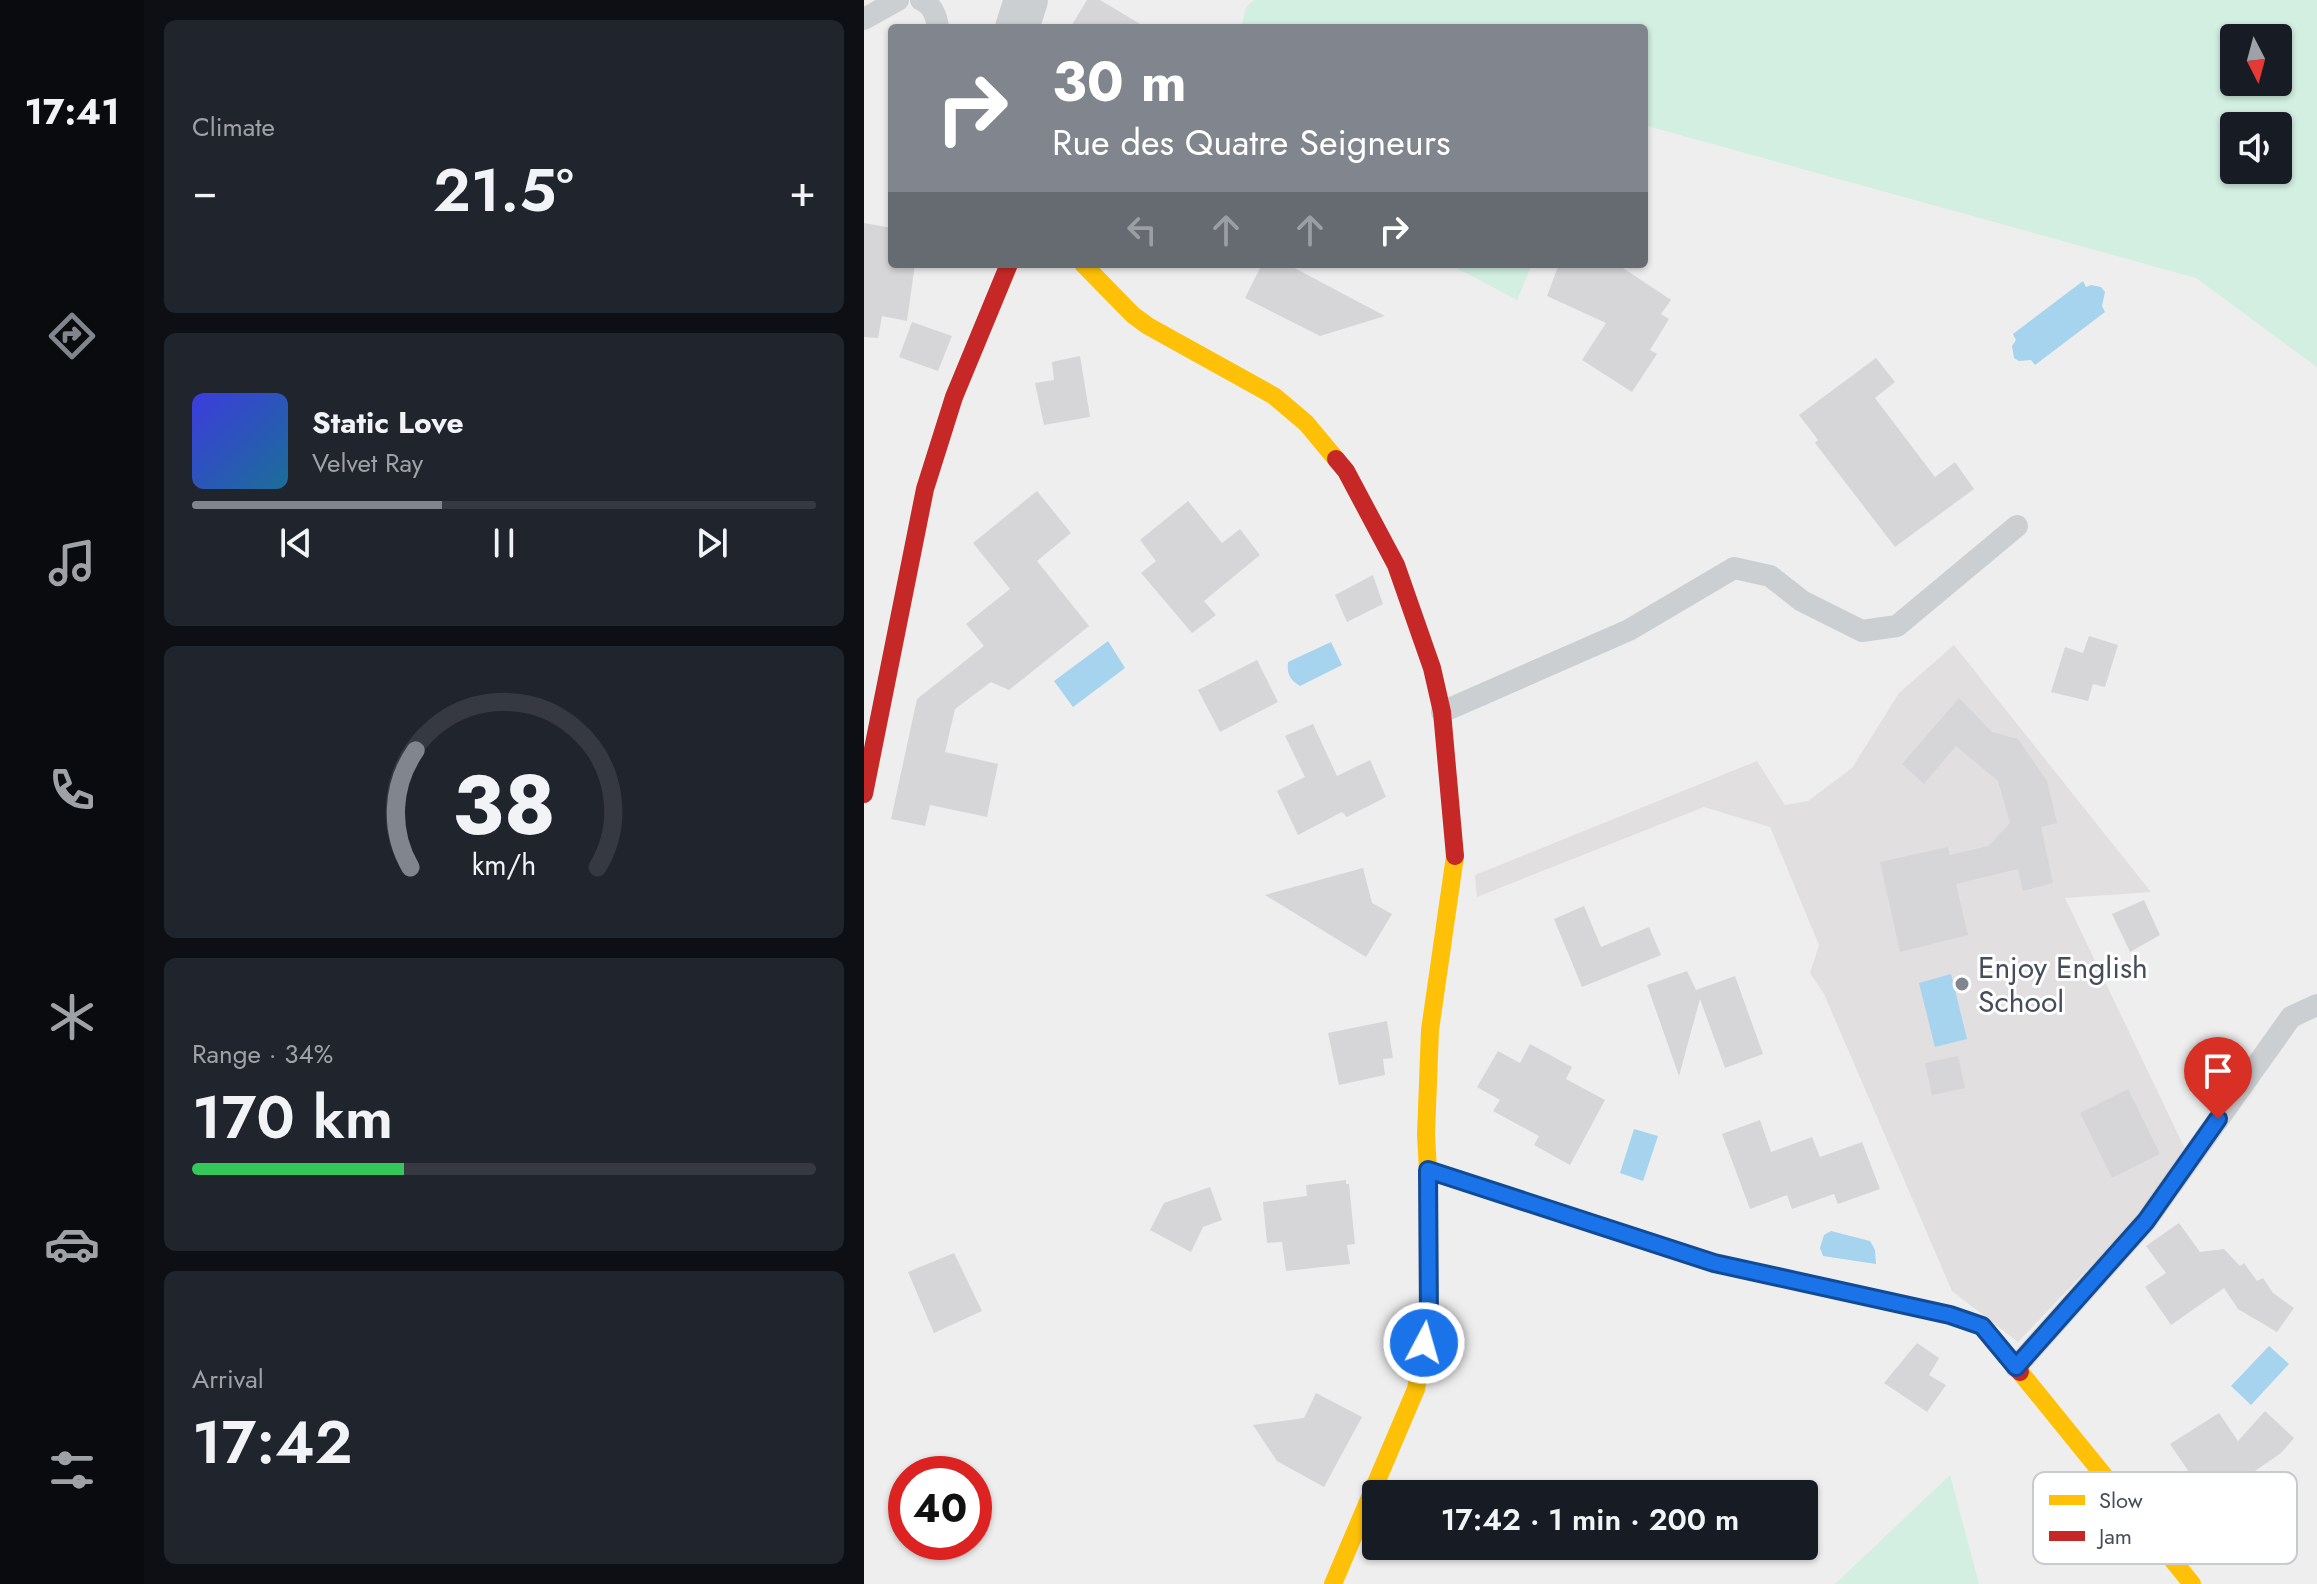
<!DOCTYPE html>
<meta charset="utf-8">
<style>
body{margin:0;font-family:Jost,sans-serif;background:#20242c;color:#f1f3f6;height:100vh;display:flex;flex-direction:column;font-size:30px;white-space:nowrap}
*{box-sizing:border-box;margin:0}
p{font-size:26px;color:#9ea1a6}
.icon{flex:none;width:44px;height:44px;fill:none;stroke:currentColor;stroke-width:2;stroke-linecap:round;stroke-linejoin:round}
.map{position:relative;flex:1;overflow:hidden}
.side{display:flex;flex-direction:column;gap:20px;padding:20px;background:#0d0f14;width:720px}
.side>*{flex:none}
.banner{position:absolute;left:24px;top:24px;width:760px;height:244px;border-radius:8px;box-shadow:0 2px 6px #0004;background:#80858e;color:#fff;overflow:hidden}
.needle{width:52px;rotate:174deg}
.buttons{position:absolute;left:1356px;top:24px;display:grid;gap:16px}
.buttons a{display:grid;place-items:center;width:72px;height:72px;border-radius:8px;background:#171b24;box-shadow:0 2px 6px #0004;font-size:40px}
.speed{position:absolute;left:24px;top:1456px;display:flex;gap:16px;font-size:40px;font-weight:700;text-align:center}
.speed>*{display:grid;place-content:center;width:104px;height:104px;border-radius:50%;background:#171b24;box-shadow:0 2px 6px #0004;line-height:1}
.speed .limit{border:12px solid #d22;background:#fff;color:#111}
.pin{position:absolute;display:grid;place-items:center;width:68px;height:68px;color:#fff;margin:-82px -34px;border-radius:50% 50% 50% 0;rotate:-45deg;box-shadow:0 0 8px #0007}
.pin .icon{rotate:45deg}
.me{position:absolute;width:88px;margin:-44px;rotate:6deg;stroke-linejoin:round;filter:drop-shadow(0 0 6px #0008)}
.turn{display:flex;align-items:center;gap:28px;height:168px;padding:0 32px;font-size:36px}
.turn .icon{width:104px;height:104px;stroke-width:2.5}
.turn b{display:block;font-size:56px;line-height:68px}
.lanes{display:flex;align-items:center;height:76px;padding:0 32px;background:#0003;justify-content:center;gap:40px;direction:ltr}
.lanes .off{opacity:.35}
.big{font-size:60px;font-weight:600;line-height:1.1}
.side .card{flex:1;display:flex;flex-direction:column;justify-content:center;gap:12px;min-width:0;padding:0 28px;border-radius:12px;background:#20242c}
.side .dial{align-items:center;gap:0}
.dial svg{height:208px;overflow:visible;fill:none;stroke:#363941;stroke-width:7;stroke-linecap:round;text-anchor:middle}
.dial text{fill:#f1f3f6;stroke:none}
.song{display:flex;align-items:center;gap:24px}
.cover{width:96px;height:96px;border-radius:12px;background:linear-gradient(135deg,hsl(240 70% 55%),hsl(200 70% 35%))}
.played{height:8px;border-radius:4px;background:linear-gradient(90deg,#80858e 40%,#363941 40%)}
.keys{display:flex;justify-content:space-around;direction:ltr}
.heat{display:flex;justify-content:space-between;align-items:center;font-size:44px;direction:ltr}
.charge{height:12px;border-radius:6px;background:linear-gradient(90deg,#34c759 34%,#363941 0)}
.trip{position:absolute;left:498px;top:1480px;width:456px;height:80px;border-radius:8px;background:#171b24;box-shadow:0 2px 6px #0004;font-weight:600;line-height:80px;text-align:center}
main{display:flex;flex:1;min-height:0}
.tabs{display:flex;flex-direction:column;width:144px;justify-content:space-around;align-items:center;background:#090b0e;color:#9ea1a6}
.tabs .icon{width:56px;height:56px}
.tabs .active{color:#80858e}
.tabs b{font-size:36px;color:#f1f3f6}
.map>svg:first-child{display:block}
.education{fill:#e1dfe0}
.green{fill:#d2efe1;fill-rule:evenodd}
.water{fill:#a6d3ed}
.building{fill:#d6d6d9}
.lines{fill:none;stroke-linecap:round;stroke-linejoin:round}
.lane{stroke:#cccfd2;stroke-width:22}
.street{stroke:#cccfd2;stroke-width:44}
.slow{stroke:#ffc107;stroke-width:18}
.jam{stroke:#c62828;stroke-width:18}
.route-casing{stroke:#114b97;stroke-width:20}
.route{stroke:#1a73e8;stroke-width:14}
.poi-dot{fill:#80858e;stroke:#fff;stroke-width:3}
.labels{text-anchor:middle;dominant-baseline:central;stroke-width:6;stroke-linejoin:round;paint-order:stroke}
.poi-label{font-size:30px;fill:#454d5a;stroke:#fff;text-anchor:start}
.key{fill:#fff;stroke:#c7cace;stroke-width:2}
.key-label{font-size:22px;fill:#454d5a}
</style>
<main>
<nav class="tabs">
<b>17:41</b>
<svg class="icon active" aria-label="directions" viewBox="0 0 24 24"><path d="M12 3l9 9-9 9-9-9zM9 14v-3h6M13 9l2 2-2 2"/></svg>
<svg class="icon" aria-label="music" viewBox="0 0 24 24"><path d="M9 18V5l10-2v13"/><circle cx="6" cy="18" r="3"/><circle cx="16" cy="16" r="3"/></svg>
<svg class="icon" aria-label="phone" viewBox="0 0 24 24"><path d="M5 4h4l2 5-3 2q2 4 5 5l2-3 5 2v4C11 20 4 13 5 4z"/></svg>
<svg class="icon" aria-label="climate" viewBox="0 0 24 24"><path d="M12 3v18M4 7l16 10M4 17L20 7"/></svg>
<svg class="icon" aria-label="car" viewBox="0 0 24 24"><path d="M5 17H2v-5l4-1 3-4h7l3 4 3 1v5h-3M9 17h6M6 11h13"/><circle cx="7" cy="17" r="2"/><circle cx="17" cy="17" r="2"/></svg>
<svg class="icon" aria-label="filters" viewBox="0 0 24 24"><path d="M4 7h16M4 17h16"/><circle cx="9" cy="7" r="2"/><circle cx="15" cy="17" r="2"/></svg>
</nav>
<section class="side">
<div class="card"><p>Climate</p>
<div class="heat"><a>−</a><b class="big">21.5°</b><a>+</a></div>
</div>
<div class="card">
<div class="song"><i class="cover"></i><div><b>Static Love</b><p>Velvet Ray</p></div></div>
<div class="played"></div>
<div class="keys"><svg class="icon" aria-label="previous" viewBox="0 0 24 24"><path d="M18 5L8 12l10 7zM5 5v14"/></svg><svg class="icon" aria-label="pause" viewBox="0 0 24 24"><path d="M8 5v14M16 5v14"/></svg><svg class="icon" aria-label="next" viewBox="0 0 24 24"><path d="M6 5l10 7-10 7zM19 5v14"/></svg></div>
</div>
<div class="card dial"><svg viewBox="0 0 100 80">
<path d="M14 69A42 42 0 1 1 86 69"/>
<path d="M14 69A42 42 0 0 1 16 24" stroke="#80858e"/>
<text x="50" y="56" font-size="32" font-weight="700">38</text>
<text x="50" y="72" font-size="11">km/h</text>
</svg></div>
<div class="card"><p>Range · 34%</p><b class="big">170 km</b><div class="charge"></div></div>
<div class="card"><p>Arrival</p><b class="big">17:42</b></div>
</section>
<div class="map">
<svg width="1453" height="1584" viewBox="0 0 1453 1584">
<rect width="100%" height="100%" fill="#efeeee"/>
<path class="education" d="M1090 645 1287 892 1201 898 1322 1151 1259 1232 1154 1342 1088 1291 960 994 946 973 955 945 906 827 840 807 613 897 611 875 893 761 921 805 944 801 988 768 1035 693Z"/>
<path class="green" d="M390 0H1453V367L1332 278 780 125V28H377L382 7ZM1370 38H1414V82H1370ZM1370 126H1414V170H1370Z
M585 264H668L653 300Z
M1086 1475 1115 1584H971Z"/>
<path class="water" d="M1219 281 1222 287 1227 285 1237 287 1241 292 1238 306 1241 312 1171 365 1167 360 1155 361 1150 358 1148 346 1152 340 1149 334Z
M244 641 261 668 209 707 190 681Z
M467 642 478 665 436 686C425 679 423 674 424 662Z
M1087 974 1103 1039 1071 1047 1055 983Z
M770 1129 794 1136 779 1181 756 1173Z
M967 1231 1006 1241 1011 1250 1012 1264 959 1256 956 1248 960 1235Z
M1405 1346 1425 1364 1387 1405 1367 1386Z"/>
<path class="building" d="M223 0H236L283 28H206Z
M0 223 28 228V264H51L43 321 18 316 14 338 0 337Z
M398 264H423L521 316 456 336 381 298Z
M695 264H753L807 300 797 314 805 319 786 350 793 354 768 392 718 360 742 323 683 296Z
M48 322 88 336 74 371 35 357Z
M216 356 226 417 180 425 171 383 190 380 188 362Z
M1012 358 1031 382 1011 398 1071 477 1091 462 1110 489 1031 547 951 443 954 440 935 415Z
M173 491 207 533 173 561 225 626 145 690 127 682 91 709 81 752 134 764 123 817 66 805 61 826 27 819 53 699 120 646 102 624 146 589 109 543Z
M324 501 358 543 376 529 396 555 340 601 352 615 328 633 277 573 292 561 276 540Z
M509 575 519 604 483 622 471 595Z
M1225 636 1254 645 1241 687 1229 684 1224 701 1187 692 1201 647 1219 653Z
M393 660 414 702 356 732 334 690Z
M1095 698 1128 732 1154 739 1183 781 1193 823 1177 827 1189 883 1159 891 1154 869 1092 884 1104 935 1036 952 1016 862 1084 847 1086 855 1124 846 1146 823 1134 781 1092 746 1060 784 1038 764Z
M449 724 473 776 506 760 522 797 483 817 478 812 434 835 413 791 441 777 421 736Z
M499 868 508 903 528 914 502 957 401 895Z
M1280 900 1296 935 1266 952 1248 914Z
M720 906 737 947 785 927 797 955 718 987 690 919Z
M823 971 832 990 871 976 899 1054 861 1068 836 999 815 1076 783 985Z
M523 1021 529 1058 519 1059 521 1075 475 1085 464 1033Z
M666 1044 708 1067 702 1079 741 1100 706 1165 670 1145 675 1136 629 1111 636 1100 613 1087 634 1051 656 1063Z
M1094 1056 1101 1088 1068 1095 1061 1063Z
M1264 1089 1296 1154 1248 1178 1216 1113Z
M896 1120 907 1152 948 1137 956 1157 998 1142 1016 1189 974 1204 970 1194 928 1209 923 1195 886 1209 858 1134Z
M482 1180V1184H485L491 1244 483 1245 486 1264 422 1271 418 1242 403 1243 399 1202 443 1196 442 1185Z
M346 1187 358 1220 339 1227 327 1252 286 1230 300 1203Z
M1315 1223 1336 1252 1360 1249 1376 1266 1380 1263 1393 1281 1399 1278 1409 1293 1430 1308 1413 1332 1374 1309 1360 1288 1307 1325 1281 1287 1302 1273 1282 1246Z
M90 1253 118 1311 70 1333 44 1272Z
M1053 1343 1075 1358 1065 1375 1082 1385 1063 1412 1020 1383Z
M452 1393 498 1417 460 1487 413 1461 389 1425 440 1418Z
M1401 1411 1430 1438 1417 1453 1355 1496 1341 1475 1331 1481 1306 1444 1355 1413 1374 1441Z"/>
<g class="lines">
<path class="lane" d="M57 0C68 4 73 17 74 28
M0 19 34 0
M578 712 765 630 870 568 906 576 938 601 998 631 1033 626 1153 526
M1152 1367 1282 1221 1427 1017 1453 1005"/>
<path class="street" d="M153 28 162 0"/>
<path class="slow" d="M219 264 269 315 284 326 410 396 442 423 472 459
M591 856 566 1030 562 1135 564 1170 807 1249
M1156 1372 1328 1584
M469 1584 552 1389 565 1320 564 1170"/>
<path class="jam" d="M472 459 482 471 532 565 568 668 578 712 591 856
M0 794 61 489 90 397 145 264
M807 1249 850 1263 1086 1315 1118 1326 1156 1372"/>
</g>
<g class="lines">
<g class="route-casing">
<path id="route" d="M560 1343 565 1320 564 1170 850 1263 1086 1315 1118 1326 1152 1367 1282 1221 1354 1119"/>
</g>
<use href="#route" class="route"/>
</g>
<circle class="poi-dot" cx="1098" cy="984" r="8"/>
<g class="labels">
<g class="poi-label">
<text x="1114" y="967">Enjoy English<tspan x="1114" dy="34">School</tspan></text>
</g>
</g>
<rect x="1169" y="1472" width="264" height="92" rx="12" class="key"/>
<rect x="1185" y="1495" width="36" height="10" fill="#ffc107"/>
<rect x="1185" y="1531" width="36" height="10" fill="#c62828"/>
<g class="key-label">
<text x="1235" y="1508">Slow</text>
<text x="1235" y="1544">Jam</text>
</g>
</svg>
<div class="buttons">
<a><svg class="needle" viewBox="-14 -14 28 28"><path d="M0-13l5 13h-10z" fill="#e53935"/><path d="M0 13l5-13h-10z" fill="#9ea1a6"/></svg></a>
<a><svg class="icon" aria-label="sound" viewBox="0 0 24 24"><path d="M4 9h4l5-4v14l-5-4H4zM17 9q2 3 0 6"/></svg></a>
</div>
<div class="speed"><div class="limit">40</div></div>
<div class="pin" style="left:1354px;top:1119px;background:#d93025"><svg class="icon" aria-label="arrive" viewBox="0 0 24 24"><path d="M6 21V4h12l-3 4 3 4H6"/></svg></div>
<svg class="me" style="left:560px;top:1343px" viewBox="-20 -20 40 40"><circle r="17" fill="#1a73e8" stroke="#fff" stroke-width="3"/><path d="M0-11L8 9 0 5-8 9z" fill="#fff"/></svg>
<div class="trip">17:42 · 1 min · 200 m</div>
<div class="banner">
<div class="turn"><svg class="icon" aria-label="right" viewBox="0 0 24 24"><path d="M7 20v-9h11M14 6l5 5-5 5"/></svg><div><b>30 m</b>Rue des Quatre Seigneurs</div></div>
<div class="lanes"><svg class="icon off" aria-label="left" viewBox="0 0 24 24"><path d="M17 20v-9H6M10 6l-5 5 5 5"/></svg><svg class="icon off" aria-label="ahead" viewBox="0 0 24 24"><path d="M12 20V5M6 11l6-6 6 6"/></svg><svg class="icon off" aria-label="ahead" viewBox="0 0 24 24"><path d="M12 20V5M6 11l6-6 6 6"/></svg><svg class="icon" aria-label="right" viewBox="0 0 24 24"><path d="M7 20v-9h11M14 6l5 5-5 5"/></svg></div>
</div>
</div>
</main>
